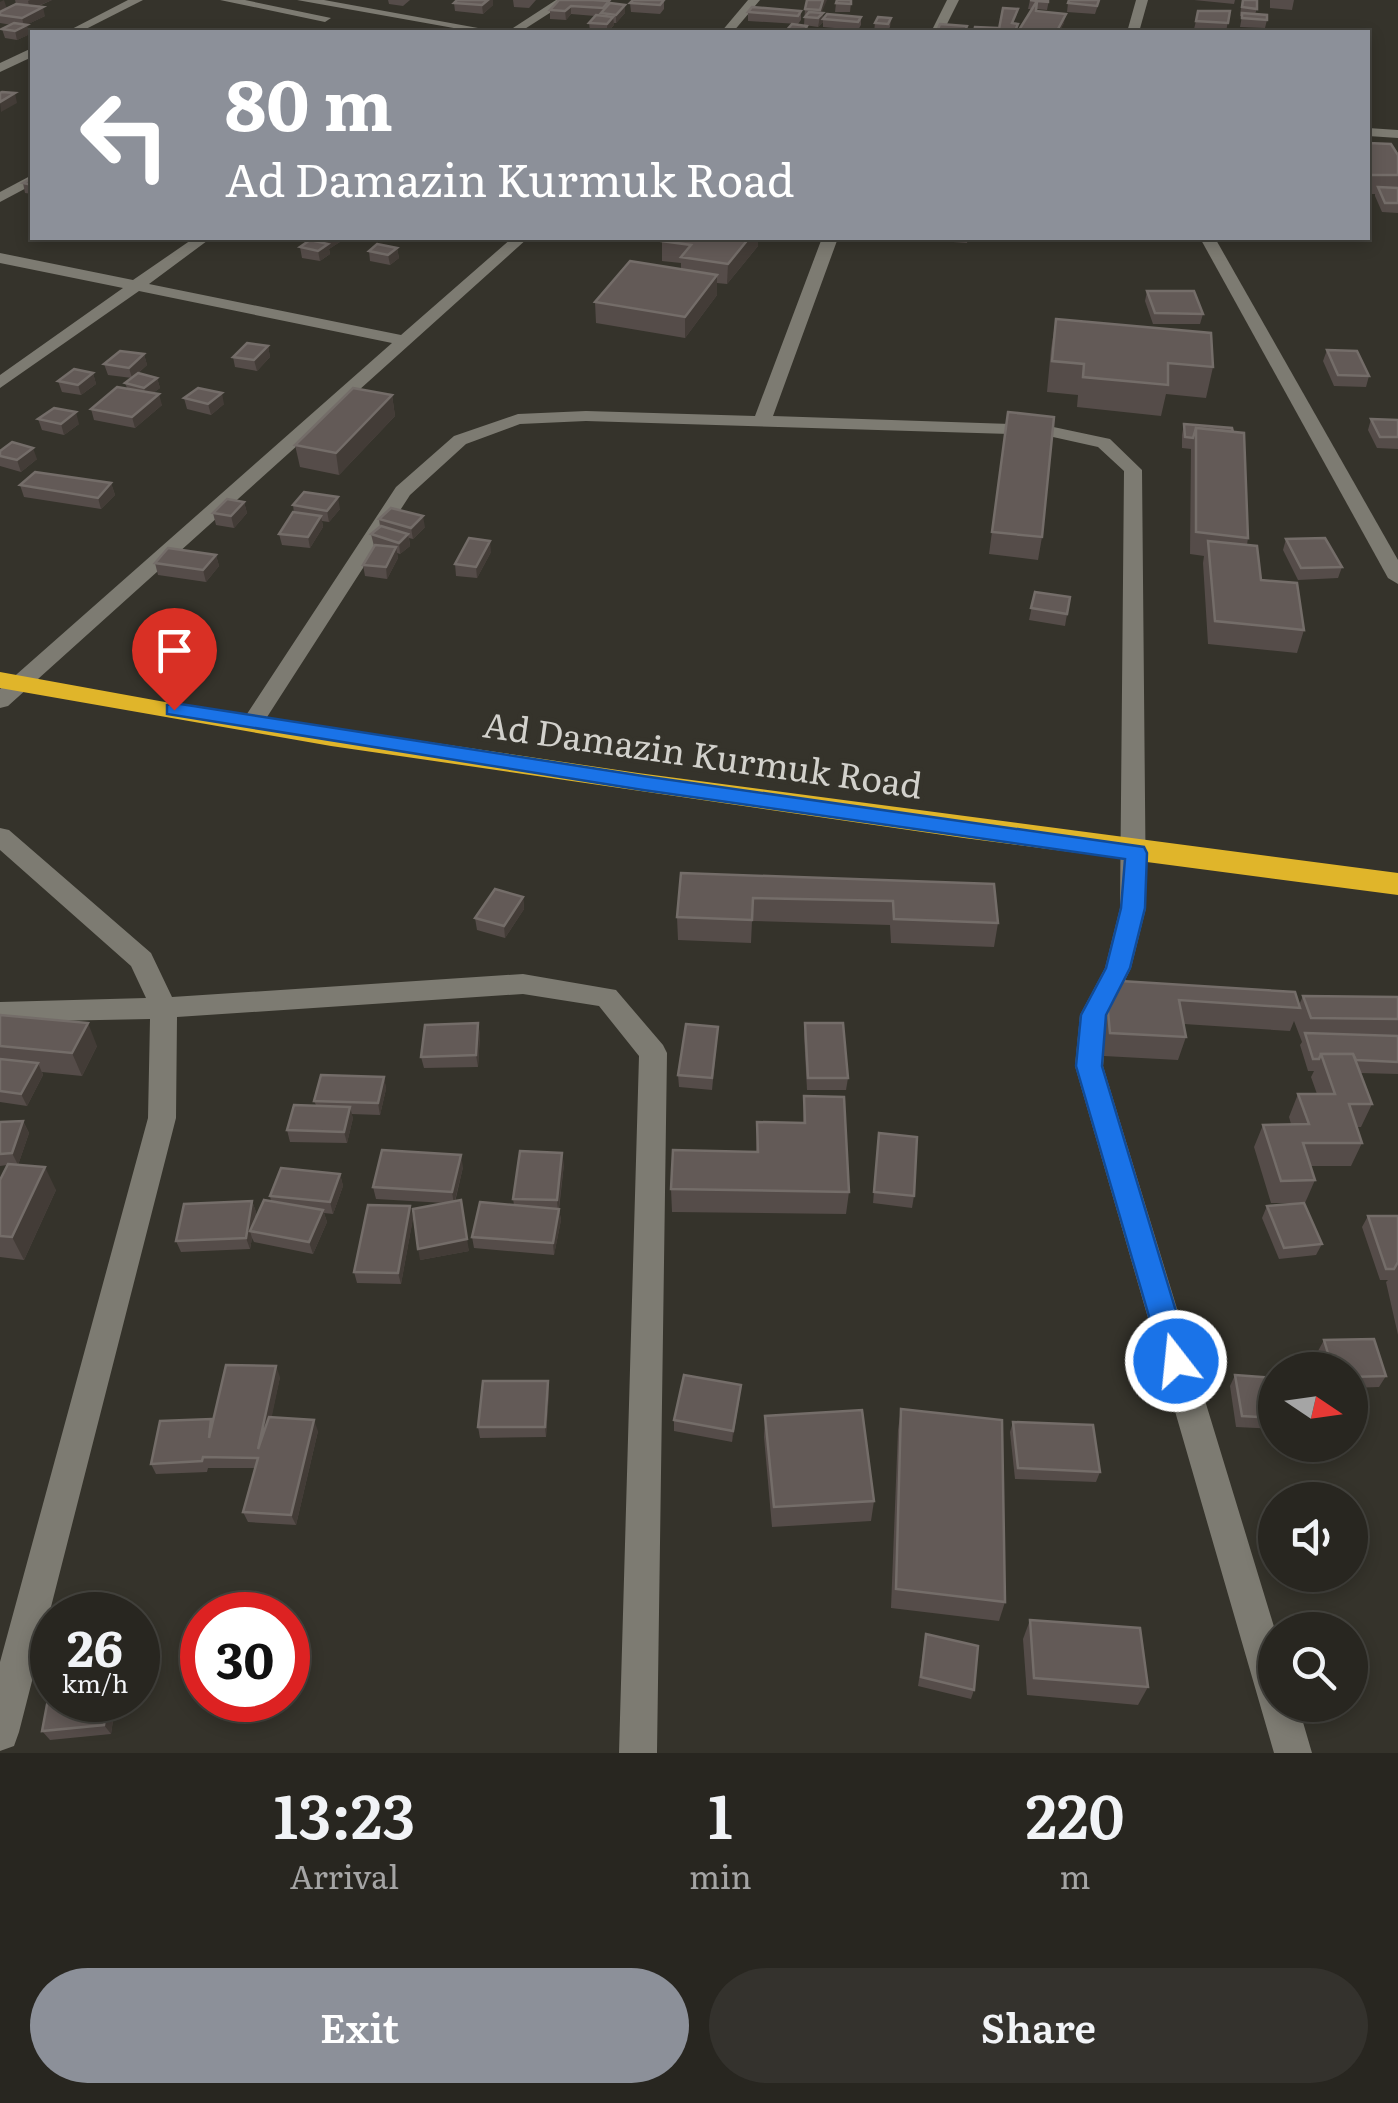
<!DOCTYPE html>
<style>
body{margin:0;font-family:Literata,serif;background:#34322d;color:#f1f3f6;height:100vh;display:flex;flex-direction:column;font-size:38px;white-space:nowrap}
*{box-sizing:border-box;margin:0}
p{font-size:32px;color:#a5a5a5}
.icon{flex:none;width:55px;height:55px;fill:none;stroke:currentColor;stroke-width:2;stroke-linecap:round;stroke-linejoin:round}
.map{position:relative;height:1753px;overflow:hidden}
.panel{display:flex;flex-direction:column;background:#282620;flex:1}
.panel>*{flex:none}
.banner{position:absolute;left:30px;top:30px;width:1340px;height:210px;border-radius:0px;box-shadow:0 5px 15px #0003,0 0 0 2px #44433e;background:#8c9099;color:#fff;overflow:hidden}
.needle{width:65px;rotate:103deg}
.controls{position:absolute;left:1258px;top:1352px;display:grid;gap:20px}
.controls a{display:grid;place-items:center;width:110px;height:110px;border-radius:50%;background:#282620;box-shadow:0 5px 15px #0003,0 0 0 2px #44433e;font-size:50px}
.speed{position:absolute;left:30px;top:1592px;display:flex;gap:20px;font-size:50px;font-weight:700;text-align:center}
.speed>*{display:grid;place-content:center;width:130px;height:130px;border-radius:50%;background:#282620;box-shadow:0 5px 15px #0003,0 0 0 2px #44433e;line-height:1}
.speed small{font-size:25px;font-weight:400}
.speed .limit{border:15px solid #d22;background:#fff;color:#111}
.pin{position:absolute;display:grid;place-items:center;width:85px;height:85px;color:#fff;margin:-102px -42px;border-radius:50% 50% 50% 0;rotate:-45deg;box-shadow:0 0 10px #0007}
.pin .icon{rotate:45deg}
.me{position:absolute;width:110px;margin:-55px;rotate:344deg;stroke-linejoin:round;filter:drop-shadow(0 0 8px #0008)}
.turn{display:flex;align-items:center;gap:35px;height:210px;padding:0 30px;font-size:45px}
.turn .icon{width:130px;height:130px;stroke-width:2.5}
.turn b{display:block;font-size:70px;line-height:85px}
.eta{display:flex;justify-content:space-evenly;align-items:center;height:170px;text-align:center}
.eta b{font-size:60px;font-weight:600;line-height:70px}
.cta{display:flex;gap:20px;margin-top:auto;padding:20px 30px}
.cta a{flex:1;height:115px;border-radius:60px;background:#8c9099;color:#fff;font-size:40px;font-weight:600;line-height:115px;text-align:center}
.cta a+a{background:#34322d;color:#f1f3f6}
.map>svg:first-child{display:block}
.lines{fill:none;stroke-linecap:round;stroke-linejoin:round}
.minor{fill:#7d7b72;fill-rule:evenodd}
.highway{fill:#e0b52a;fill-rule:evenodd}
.wall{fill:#554c49}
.shaded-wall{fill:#433c37}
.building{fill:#635a57;stroke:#746d69;stroke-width:2.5}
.route{fill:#1a73e8;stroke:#114b97;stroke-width:2.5}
.labels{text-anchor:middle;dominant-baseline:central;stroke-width:9;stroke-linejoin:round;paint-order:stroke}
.street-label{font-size:35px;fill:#d2d1cc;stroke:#35332b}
</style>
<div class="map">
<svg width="1398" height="1753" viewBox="0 0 1398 1753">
<rect width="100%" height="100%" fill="#35332b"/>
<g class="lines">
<!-- minor -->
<g class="minor">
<path d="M128,0H143L80,32H66Z"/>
<path d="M220,0H245L331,18L325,22Z"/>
<path d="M297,0H324L500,32H476Z"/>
<path d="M556,0H570L520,32H507Z"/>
<path d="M748,0H760L733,32H721Z"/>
<path d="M947,0H959L943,32H931Z"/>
<path d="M1136,0H1148L1139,32H1127Z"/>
<path d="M32,48V57L0,72V63Z"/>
<path d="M1368,128L1398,130V138L1368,136Z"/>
<path d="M32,175V185L0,202V192Z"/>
<path d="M194,238H211L149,284L401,335L512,238H528L8,706L0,708V689L392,343L139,291L0,388V375L123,288L0,263V253L133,280Z"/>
<path d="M822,238H838L773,416L1044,425L1110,439L1142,470L1146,908L1131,968L1108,1015L1103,1066L1275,1630V1705H1298L1312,1753H1274L1075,1066L1080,1015L1105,968L1120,908L1124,471L1098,447L1044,435L586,421L520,424L466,444L410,495L260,728L252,730L241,723L396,487L454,436L518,414L586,411L755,416Z"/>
<path d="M1200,238H1215L1398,560V584L1388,578Z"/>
<path d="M0,828L9,830L151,953L172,997L523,974L616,990L663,1045L667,1053L657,1753H619L639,1056L599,1006L523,994L177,1017L176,1118L19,1732L14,1746L0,1751V1662L148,1118L150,1019L0,1022V1002L146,998L131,966L0,850Z"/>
</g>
<!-- highway -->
<path class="highway" d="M0,672L198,708L638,773L1398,873V895L964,838L331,746L0,688Z"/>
</g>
<!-- wall -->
<g class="wall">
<path d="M15,0H52L37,7L45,16L26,25L30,34L17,40L5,38L2,29L12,25L0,23V12L16,4Z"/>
<path d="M388,0H410L403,6L389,4Z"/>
<path d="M457,0H493V5L483,14L455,11L454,3Z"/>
<path d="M513,0H536L529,8L514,7Z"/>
<path d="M559,0L625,5V13L616,23H614V25L607,32L590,31L589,23L595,16L571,14L566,20L550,19V10Z"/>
<path d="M664,0V9L660,14L631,12L630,3Z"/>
<path d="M1030,0H1049L1047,10L1037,9L1036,11L1064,23L1059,32H1019L1032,9H1028Z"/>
<path d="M1194,0H1235L1234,4Z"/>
<path d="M1242,0L1257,9L1255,14L1267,20L1265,28L1240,27L1242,16H1240Z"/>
<path d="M1270,0H1294L1292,10L1270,8Z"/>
<path d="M836,3H851L850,12H835Z"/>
<path d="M1068,3L1098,5L1095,14L1067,12Z"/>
<path d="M805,9L821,11V13H823V22L818,27L804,25Z"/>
<path d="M801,11V20L798,24L748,21V12Z"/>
<path d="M1230,11L1226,32L1194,29L1196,21Z"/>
<path d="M861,17V25L858,30L823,27V19Z"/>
<path d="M891,18L890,27L887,32H874L875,23Z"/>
<path d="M967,26V32H938V29Z"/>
<path d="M1368,143L1398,155V213L1382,212L1375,196V194H1368Z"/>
<path d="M32,178V194L25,193L23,183Z"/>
<path d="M309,238H346L329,249L330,254L320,261L302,258L300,247L309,240Z"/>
<path d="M665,238H758V246L727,284L717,283V295L685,338L596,323L595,302L681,269V263L662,261V241Z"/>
<path d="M898,238H968L967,243Z"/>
<path d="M397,248L399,258L390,265L370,261L369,251Z"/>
<path d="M1147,291L1203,314L1200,324H1153L1145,301Z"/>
<path d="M1056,319L1213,367L1206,398L1166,394L1161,416L1077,407L1078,395L1047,392L1051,349Z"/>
<path d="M268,346L270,357L257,371L235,367L233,357Z"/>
<path d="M1327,350L1369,376L1366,387L1334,386L1323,361Z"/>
<path d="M144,354L147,365L135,376L157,378L160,388L153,393L162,405L135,428L94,420L91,409L127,388L125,383L132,378L108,375L104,364Z"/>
<path d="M93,373L96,384L81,395L62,392L58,381Z"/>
<path d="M392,395L395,416L339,475L300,467L295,445Z"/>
<path d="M184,398L224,404L211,415L187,409Z"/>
<path d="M1008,412L1042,537L1038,560L989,554Z"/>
<path d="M38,419L79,424L64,435L42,430Z"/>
<path d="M1371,419L1398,420V449L1377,448L1368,430Z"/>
<path d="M1184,424L1232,428L1248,538L1247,545L1261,580L1304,630L1297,653L1208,644L1203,563L1204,556L1190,554L1191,449L1182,448V435Z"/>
<path d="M0,451L37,459L21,472L0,466Z"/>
<path d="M111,483L115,495L101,509L24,497L20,485Z"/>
<path d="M244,502L247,513L234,528L216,525L213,513Z"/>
<path d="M293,505L340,509L329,522L322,521L323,527L310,548L282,545L279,534L294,513Z"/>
<path d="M379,519L425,527L413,539L409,538L410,546L400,554L397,553L398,558L387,579L365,576L363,565L374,546L371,534L380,526Z"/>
<path d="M1286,539L1342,567L1338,578L1298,580L1283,550Z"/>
<path d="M491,552L477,578L456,576L455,564Z"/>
<path d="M216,555L219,566L206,582L158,575L155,563Z"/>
<path d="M1035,592L1070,597L1065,626L1029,620Z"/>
<path d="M681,873L994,884L998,923L994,947L891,943L890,925L752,921L751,943L678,940L677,917Z"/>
<path d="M523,897L524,909L505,938L477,930L475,918Z"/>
<path d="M1105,980L1299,1005L1303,996L1398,997V1074L1360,1073L1372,1104L1361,1127H1357L1362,1143L1351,1166H1311L1315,1180L1305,1203H1271L1254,1147L1263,1125L1291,1124L1289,1117L1298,1094H1317L1311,1077L1314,1071H1308L1300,1045L1302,1042L1294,1021L1290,1031L1184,1024L1186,1037L1178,1060L1104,1056L1098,1003Z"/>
<path d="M0,1015L97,1046L82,1076L42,1072L43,1075L27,1106L0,1102Z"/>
<path d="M478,1023L480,1035L478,1067L424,1068L421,1057Z"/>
<path d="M805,1023L848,1078L846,1090H807L804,1035Z"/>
<path d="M718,1027L712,1090L679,1087L678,1075Z"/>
<path d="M384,1077L386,1089L380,1115L351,1114L353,1118L347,1143L290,1142L287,1130L316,1105L314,1101Z"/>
<path d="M804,1096L849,1192L846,1214L672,1212L671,1189L756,1152L757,1122L803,1123Z"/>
<path d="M23,1121L29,1133L18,1165L56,1190L24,1260L0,1257V1180L7,1165L0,1166V1122Z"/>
<path d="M878,1145L914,1196L912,1208L873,1203Z"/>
<path d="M564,1164L559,1209L561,1220L554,1255L474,1248L472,1237L514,1205L513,1199Z"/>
<path d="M463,1167L455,1202L469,1251L420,1260L445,1203L376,1199L373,1187Z"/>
<path d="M340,1174L343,1186L333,1214L324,1213L327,1222L313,1254L254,1242L252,1238L250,1249L181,1252L176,1241L252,1201L256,1212L255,1219L271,1201L270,1196Z"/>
<path d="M1267,1206L1322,1244L1316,1255L1279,1259L1262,1218Z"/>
<path d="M1368,1216H1398V1335L1386,1282L1388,1280H1380L1362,1227Z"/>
<path d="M413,1218L401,1284L357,1283L354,1272Z"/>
<path d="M1324,1340L1386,1376L1379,1387L1350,1388V1370H1324L1318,1351Z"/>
<path d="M1235,1375L1275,1378V1429L1236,1427L1230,1386Z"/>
<path d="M280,1377L271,1418L318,1431L296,1525L248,1522L243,1512L255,1468H208L207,1472L156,1474L151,1464Z"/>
<path d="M548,1381L549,1392L546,1437L480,1438L478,1427Z"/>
<path d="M740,1396L732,1442L674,1431V1420Z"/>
<path d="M901,1409L1005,1602L999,1621L891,1608L898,1430Z"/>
<path d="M765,1416L874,1501L871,1521L772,1527L764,1437Z"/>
<path d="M1013,1422L1100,1472L1096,1482L1015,1479L1010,1432Z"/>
<path d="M1030,1620L1148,1687L1138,1705L1027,1695L1023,1639Z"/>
<path d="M926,1634L974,1690L971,1699L918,1686Z"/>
<path d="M52,1700H116L111,1734L50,1740L42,1731Z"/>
</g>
<!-- shaded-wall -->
<g class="shaded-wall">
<path d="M4,0L7,9L0,11V2Z"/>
<path d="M30,0H52L30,9L28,1Z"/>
<path d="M488,0H493V5L483,14L482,5Z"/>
<path d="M823,0H827L820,16L823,13V22L818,27Z"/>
<path d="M625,5V13L616,23V15Z"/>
<path d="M571,6V14L566,20L565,11Z"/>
<path d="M43,7L45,16L24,26L22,18Z"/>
<path d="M1066,14L1064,23L1059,32H1057Z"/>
<path d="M613,17L614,25L607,32V24Z"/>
<path d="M27,25L30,34L17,40L15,31Z"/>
<path d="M15,93L17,103L1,112L0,102Z"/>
<path d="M330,238H346L329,249L330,254L320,261L318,251L326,245L325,241Z"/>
<path d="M749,238H758V246L727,284L728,264Z"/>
<path d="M397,248L399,258L390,265L388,255Z"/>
<path d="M717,275V295L685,338V317Z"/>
<path d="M268,346L270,357L257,371L254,360Z"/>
<path d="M144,354L147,365L132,378L129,368Z"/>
<path d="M93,373L96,384L81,395L78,385Z"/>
<path d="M157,378L160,388L146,398L144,388Z"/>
<path d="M222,393L224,404L211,415L208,404Z"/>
<path d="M159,394L162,405L135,428L132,417Z"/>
<path d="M392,395L395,416L339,475L336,453Z"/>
<path d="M76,412L79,424L64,435L61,424Z"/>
<path d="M33,448L37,459L21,472L17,460Z"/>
<path d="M111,483L115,495L101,509L98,498Z"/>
<path d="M338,497L340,509L329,522L327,511Z"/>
<path d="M244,502L247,513L234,528L231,516Z"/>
<path d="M321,516L323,527L310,548L308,537Z"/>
<path d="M423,516L425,527L413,539L411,528Z"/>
<path d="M408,534L410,546L400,554L399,543Z"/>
<path d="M490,541L491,552L477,578L476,567Z"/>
<path d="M396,547L398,558L387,579L386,567Z"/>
<path d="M216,555L219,566L206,582L203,570Z"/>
<path d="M523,897L524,909L505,938L504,926Z"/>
<path d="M88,1023L97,1046L82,1076L72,1053Z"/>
<path d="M478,1023L480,1035L478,1067L476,1055Z"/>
<path d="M38,1063L43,1075L27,1106L21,1094Z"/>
<path d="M384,1077L386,1089L380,1115L378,1103Z"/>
<path d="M350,1107L353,1118L347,1143L344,1132Z"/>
<path d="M23,1121L29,1133L18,1165L12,1153Z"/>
<path d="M562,1153L564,1164L558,1212L557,1200Z"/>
<path d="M461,1155L463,1167L454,1204L452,1192Z"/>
<path d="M45,1167L56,1190L24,1260L12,1237Z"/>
<path d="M340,1174L343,1186L333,1214L330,1202Z"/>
<path d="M461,1200L469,1251L420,1260L418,1249Z"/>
<path d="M252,1201L256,1212L253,1231H250L252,1238L250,1249L246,1238Z"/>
<path d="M410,1206L413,1218L401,1284L398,1273Z"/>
<path d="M559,1209L561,1220L554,1255L553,1243Z"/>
<path d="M323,1210L327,1222L313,1254L309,1242Z"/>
<path d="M276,1366L280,1377L263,1460L258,1449Z"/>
<path d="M548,1381L549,1392L546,1437L545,1427Z"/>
<path d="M741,1385L740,1396L732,1442L733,1431Z"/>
<path d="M314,1420L318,1431L296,1525L291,1515Z"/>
<path d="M288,1627L291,1635L288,1652Z"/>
<path d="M108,1700H116L111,1734L104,1725Z"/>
</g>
<!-- building -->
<g class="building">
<path d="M457,0H488L482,5L454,3Z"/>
<path d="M559,0H593L609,1L603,8L571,6L565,11L550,10Z"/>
<path d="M633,0H664L660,5L630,3Z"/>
<path d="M807,0H823L820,10L805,9Z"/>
<path d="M837,0H851V4L836,3Z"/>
<path d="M1030,0H1048V2L1037,1L1036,11L1066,14L1058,29L1019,30L1037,1Z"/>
<path d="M1069,0H1099L1097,6L1068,3Z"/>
<path d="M1243,0H1257V9L1242,7Z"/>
<path d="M610,3L625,5L616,15L601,13Z"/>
<path d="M16,4L43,7L22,18L0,15V12Z"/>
<path d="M752,7L801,11L798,16L748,12Z"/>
<path d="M1003,8L1018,9L1012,23L1018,24L1015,31L999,29Z"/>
<path d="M1198,11H1230L1228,23L1196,21Z"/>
<path d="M809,12L823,13L818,18L805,17Z"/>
<path d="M1242,13L1267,15V20L1242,18Z"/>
<path d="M827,14L861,17L858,22L823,19Z"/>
<path d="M596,15L613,17L607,24L589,23Z"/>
<path d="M878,17L891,18L888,24L875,23Z"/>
<path d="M14,23L27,25L15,31L2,29Z"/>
<path d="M792,24L807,26L804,32H785Z"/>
<path d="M940,24L967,26L965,31L938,29Z"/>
<path d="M975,27L997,28V32H974Z"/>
<path d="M2,92L15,93L0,102V93Z"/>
<path d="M1368,143L1391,144L1398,155V175H1368Z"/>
<path d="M32,178V185L23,183Z"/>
<path d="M1378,187L1398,188V203H1385Z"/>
<path d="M665,238H749L728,264L681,257L691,245L662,241Z"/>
<path d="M310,240L328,244L318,251L300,247Z"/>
<path d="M377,244L397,248L388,255L369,251Z"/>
<path d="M630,261L717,275L685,317L595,302Z"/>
<path d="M1147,291H1194L1203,314L1155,313Z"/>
<path d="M1056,319L1211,333L1213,367L1168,363V385L1083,377L1084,364L1052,361Z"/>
<path d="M247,343L268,346L254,360L233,357Z"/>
<path d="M1327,350L1357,351L1369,376L1338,375Z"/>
<path d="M120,351L144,354L129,368L104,364Z"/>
<path d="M74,369L93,373L78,385L58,381Z"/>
<path d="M138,373L157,378L144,388L125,383Z"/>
<path d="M117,387L159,394L132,417L91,409Z"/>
<path d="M198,388L222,393L208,404L184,398Z"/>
<path d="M353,388L392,395L336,453L295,445Z"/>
<path d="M54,408L76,412L61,424L38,419Z"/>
<path d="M1008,412L1054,417L1042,537L992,532Z"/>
<path d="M1371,419L1398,420V437H1380Z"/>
<path d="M1184,424L1232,428L1233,432L1196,428L1193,438L1185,437Z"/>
<path d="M1196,428L1244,433L1248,538L1196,532Z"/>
<path d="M12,442L33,448L17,460L0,456V451Z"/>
<path d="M35,472L111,483L98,498L20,485Z"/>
<path d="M304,492L338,497L327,511L293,505Z"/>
<path d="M227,499L244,502L231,516L213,513Z"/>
<path d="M391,508L423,516L411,528L379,519Z"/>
<path d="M293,512L321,516L308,537L279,534Z"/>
<path d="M381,526L408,534L399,543L371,534Z"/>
<path d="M469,538L490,541L476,567L455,564Z"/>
<path d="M1325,538L1342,567L1301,568L1286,539Z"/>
<path d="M1208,541L1257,546L1261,580L1297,583L1304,630L1215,621Z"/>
<path d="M375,545L396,547L386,567L363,565Z"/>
<path d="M168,548L216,555L203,570L155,563Z"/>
<path d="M1035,592L1070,597L1067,614L1031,608Z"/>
<path d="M681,873L994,884L998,923L894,919L893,901L753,898L752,920L677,917Z"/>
<path d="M495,889L523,897L504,926L475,918Z"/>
<path d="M1105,980L1295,992L1300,1008L1179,1000L1186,1037L1110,1033Z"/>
<path d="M1303,996L1398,997V1019L1311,1018Z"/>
<path d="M0,1015L88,1023L72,1053L0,1046Z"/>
<path d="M478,1023L476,1055L421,1057L425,1025Z"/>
<path d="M805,1023H843L848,1078H808Z"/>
<path d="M686,1024L718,1027L712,1078L678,1075Z"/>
<path d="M1305,1033L1398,1036V1062L1356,1060L1353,1054H1321L1319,1059H1313Z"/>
<path d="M1321,1054H1353L1372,1104H1349L1362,1143H1303L1315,1180L1281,1181L1263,1125L1309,1124L1298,1094H1335Z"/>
<path d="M0,1059L38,1063L21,1094L0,1091Z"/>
<path d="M321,1075L384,1077L378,1103L314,1101Z"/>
<path d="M804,1096L844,1097L849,1192L671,1189L673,1150L758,1152L757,1122L805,1123Z"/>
<path d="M294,1105L350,1107L344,1132L287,1130Z"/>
<path d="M23,1121L12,1153L0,1154V1122Z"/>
<path d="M879,1133L917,1137L914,1196L874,1192Z"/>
<path d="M382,1150L461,1155L452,1192L373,1187Z"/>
<path d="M520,1151L562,1153L557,1200L513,1199Z"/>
<path d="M8,1164L45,1167L12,1237L0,1236V1180Z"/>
<path d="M281,1168L340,1174L330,1202L270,1196Z"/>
<path d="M264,1200L323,1210L309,1242L250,1231Z"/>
<path d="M461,1200L467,1239L418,1249L413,1209Z"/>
<path d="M252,1201L246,1238L176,1241L184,1204Z"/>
<path d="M480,1202L559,1209L553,1243L472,1237Z"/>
<path d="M1304,1203L1322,1244L1284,1248L1267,1206Z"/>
<path d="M368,1205L410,1206L398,1273L354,1272Z"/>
<path d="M1368,1216H1398V1262L1394,1269H1386Z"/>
<path d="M1374,1339L1386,1376L1350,1377V1370H1333L1324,1340Z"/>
<path d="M226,1365L276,1366L258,1449L269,1417L314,1420L291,1515L243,1512L258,1458L203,1457L202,1461L151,1464L160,1421L211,1419L209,1438Z"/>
<path d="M684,1375L741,1385L733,1431L674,1420Z"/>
<path d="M1235,1375L1275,1378V1418L1242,1416Z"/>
<path d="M483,1381H548L545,1427H478Z"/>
<path d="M901,1409L1002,1420L1005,1602L896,1589Z"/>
<path d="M862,1410L874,1501L774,1507L765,1416Z"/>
<path d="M1013,1422L1093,1425L1100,1472L1018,1468Z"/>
<path d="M1030,1620L1140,1628L1148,1687L1034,1678Z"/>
<path d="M926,1634L978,1646L974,1690L921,1677Z"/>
<path d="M52,1678V1700H108L104,1725L42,1731Z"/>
</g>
<!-- route -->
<path class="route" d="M174,703L643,776L1144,847L1147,853L1145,908L1130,968L1106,1015L1102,1066L1191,1361L1187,1370L1176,1374L1166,1370L1162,1361L1076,1066L1081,1015L1106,968L1121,908L1125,859L643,790L167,714V705Z"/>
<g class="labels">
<!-- street labels -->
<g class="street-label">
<text transform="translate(703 753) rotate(8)">Ad Damazin Kurmuk Road</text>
</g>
</g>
</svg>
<div class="controls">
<a><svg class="needle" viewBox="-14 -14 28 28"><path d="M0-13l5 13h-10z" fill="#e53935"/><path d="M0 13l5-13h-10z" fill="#a5a5a5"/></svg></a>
<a><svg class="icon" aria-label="sound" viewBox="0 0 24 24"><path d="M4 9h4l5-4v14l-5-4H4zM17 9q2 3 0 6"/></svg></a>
<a><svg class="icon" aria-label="search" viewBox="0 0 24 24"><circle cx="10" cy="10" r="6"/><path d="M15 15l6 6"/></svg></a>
</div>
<div class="speed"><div>26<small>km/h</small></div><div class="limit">30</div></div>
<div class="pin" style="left:174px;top:710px;background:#d93025"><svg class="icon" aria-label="arrive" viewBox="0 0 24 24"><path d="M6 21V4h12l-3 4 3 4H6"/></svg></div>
<svg class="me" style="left:1176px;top:1361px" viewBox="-20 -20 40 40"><circle r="17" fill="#1a73e8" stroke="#fff" stroke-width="3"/><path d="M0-11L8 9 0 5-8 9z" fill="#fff"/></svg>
<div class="banner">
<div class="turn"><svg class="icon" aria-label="left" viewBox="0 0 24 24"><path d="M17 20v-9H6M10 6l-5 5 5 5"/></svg><div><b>80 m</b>Ad Damazin Kurmuk Road</div></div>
</div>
</div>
<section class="panel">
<div class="eta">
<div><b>13:23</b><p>Arrival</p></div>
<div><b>1</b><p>min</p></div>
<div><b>220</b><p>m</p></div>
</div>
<div class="cta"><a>Exit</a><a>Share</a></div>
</section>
